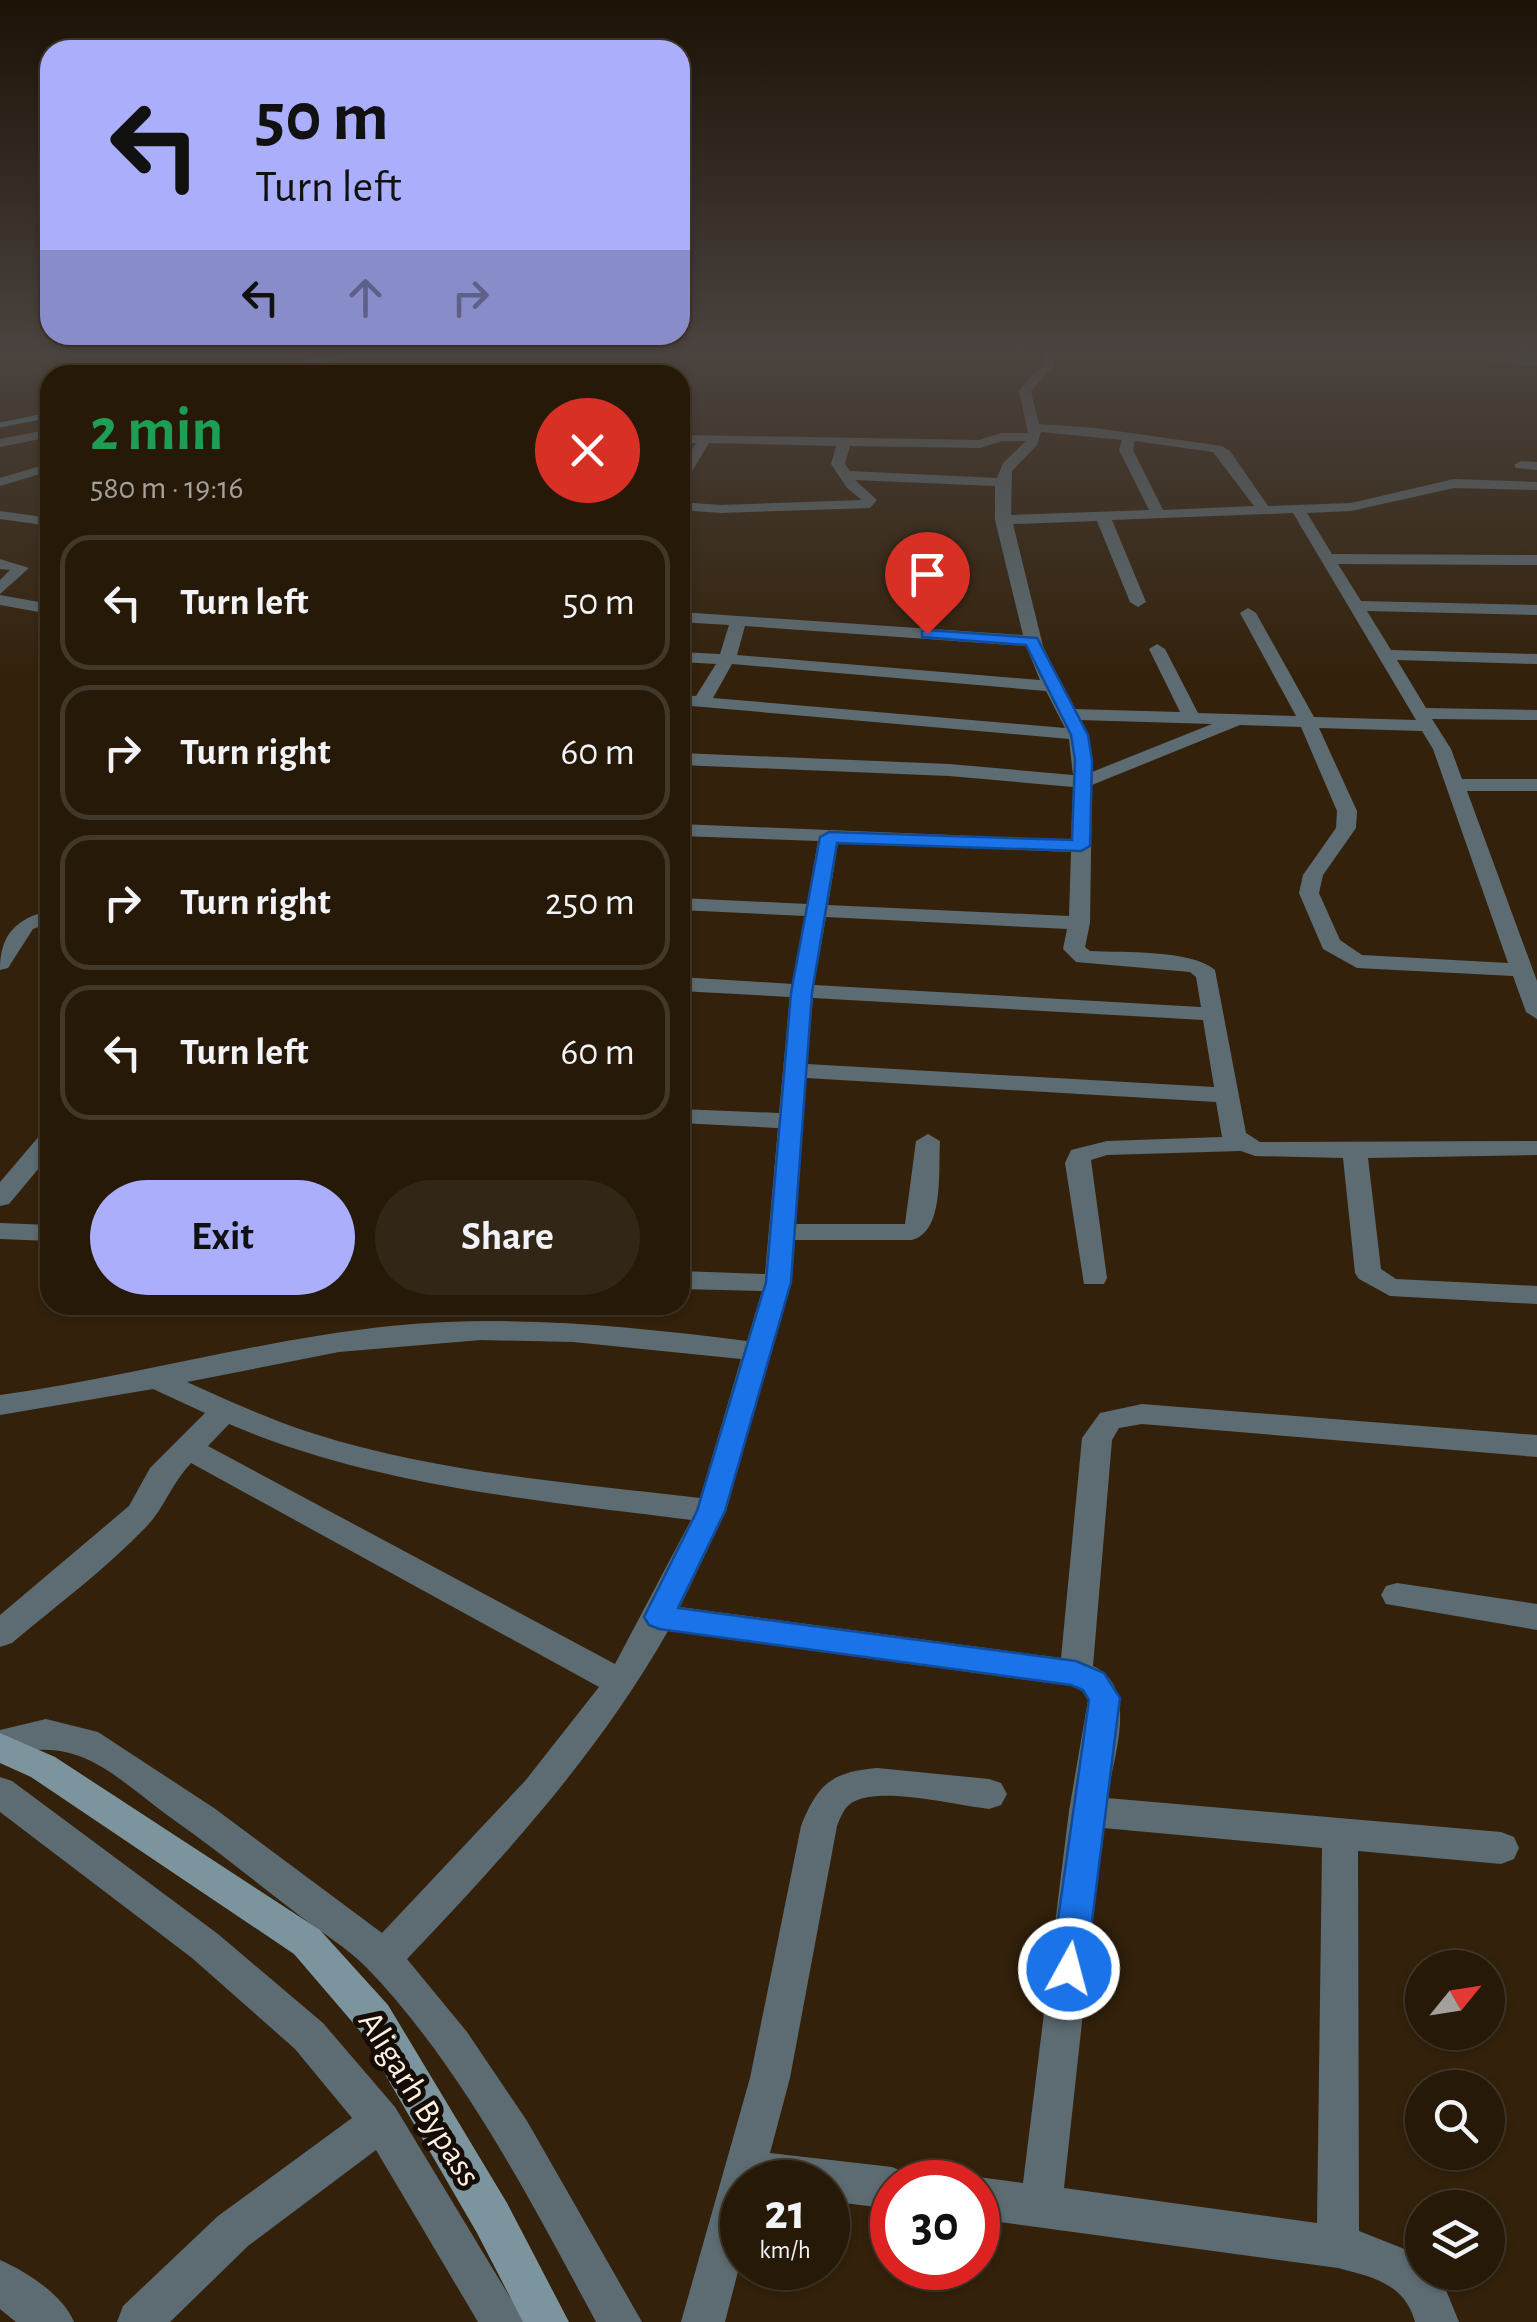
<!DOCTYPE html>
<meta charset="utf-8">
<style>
body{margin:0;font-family:"Alegreya Sans",sans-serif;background:#322616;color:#f1f3f6;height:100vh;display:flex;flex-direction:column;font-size:38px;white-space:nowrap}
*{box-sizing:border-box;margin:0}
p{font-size:32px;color:#a4a09c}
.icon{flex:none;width:55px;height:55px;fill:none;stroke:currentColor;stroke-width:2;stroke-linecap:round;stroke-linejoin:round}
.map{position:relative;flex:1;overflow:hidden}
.drawer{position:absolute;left:40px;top:365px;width:650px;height:950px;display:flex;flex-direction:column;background:#261908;border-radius:30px;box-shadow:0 2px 8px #0004,0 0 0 2px #423829}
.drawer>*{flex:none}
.guide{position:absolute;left:40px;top:40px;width:650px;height:305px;border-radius:30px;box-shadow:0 2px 8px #0004,0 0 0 2px #423829;background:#abaffb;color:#111;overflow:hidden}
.needle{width:65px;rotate:60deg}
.fabs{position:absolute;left:1405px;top:1950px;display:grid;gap:20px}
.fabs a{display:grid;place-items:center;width:100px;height:100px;border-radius:50%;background:#261908;box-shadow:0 2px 8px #0004,0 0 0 2px #423829;font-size:50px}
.speed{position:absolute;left:720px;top:2160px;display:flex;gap:20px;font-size:50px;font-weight:700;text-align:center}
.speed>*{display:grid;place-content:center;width:130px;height:130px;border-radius:50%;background:#261908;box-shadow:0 2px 8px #0004,0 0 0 2px #423829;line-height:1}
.speed small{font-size:25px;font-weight:400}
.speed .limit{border:15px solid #d22;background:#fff;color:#111}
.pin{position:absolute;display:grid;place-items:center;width:85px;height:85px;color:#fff;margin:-102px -42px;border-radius:50% 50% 50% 0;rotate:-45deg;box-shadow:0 0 10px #0007}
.pin .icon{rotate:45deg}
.me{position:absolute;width:110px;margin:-55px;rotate:7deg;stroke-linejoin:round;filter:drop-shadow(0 0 8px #0008)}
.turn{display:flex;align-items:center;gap:35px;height:210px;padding:0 50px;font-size:45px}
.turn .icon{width:130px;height:130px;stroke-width:2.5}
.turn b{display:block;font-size:70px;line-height:85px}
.lanes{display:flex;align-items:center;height:95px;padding:0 50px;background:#0003;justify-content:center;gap:50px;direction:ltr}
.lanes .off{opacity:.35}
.round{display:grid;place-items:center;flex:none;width:105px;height:105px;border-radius:52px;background:#322616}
.headline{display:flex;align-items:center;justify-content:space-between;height:170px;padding:0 50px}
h1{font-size:60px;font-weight:700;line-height:75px;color:#1e9e55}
.cta{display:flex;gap:20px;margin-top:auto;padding:20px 50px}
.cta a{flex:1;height:115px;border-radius:60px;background:#abaffb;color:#111;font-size:40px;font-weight:700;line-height:115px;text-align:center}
.cta a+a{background:#322616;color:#f1f3f6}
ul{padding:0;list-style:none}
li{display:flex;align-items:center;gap:30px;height:135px;margin:0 20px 15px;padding:0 30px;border:5px solid #423829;border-radius:30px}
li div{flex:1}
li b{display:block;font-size:38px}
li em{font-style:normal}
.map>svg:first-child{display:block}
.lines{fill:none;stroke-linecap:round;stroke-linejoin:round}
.stream{stroke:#5a94ab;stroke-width:5}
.minor{fill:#5d6c72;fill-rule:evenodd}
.secondary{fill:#7c949d;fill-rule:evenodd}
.route{fill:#1a73e8;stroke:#114b97;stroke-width:2.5}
.labels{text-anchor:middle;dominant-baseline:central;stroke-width:10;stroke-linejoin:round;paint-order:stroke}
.near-street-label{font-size:35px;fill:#fcf0e2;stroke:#150d05}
</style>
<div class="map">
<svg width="1537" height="2322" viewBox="0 0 1537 2322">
<rect width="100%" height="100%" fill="#33210b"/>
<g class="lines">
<!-- stream -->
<g class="stream">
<path d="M1492,351L1537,357"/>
<path d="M246,375L367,351"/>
<path d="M0,425L50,415"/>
</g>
<!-- minor -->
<g class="minor">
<path d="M258,351H281L259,358L253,354Z"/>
<path d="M918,351H989L994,354L988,358Z"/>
<path d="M1045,351H1057L1053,366L1031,391L1039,424L1096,428L1222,446L1230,451L1268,506L1351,503L1454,479L1537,482V490L1454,488L1351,511L1307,513L1332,554L1537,555V565L1338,564L1361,601L1537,605V615L1367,611L1391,650L1537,654V664L1397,660L1426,708L1537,710V720L1432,719L1451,749L1462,779H1537V791H1467L1537,981V1019L1526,1012L1513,976L1357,968L1323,949L1299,893L1303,875L1336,828L1337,811L1301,727L1240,725L1092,785L1090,923L1085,947L1090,951C1123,953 1190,949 1215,970L1246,1133L1260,1142L1537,1141V1155L1368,1158L1381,1269L1396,1279L1537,1286V1304L1390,1296L1359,1279L1355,1273L1343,1158L1255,1156L1241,1151L1107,1155L1091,1160L1107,1278L1104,1284H1084L1065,1163L1071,1150L1107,1141L1222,1137L1216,1102L806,1078L796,1224H905L916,1141L928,1134L940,1141C938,1169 945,1232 912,1240H795L791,1283L726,1511L680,1607L1061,1658L1082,1438L1100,1413L1142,1404L1537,1435V1457L1142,1424L1119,1428L1112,1440L1093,1666C1140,1687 1113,1758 1107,1798L1501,1832L1514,1837L1519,1848L1514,1859L1501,1864L1358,1851L1359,2231L1422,2256V2272L1439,2273L1459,2322H1415C1405,2284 1373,2277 1338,2268L978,2219V2182H965L978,2177L1023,2183L1069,1811L1088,1700L1082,1691L1072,1686L668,1631C598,1754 505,1856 407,1959L467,2032L527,2121L642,2322H596C532,2203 461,2065 366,1967C346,1947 322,1933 300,1916C258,1884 217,1850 174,1820C113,1776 78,1731 0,1758V1730L46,1719L98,1732L214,1808L382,1933L525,1781L599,1687L191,1463C172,1483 164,1508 147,1526C106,1569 57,1605 12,1643L0,1647V1615L129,1506L150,1468L205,1413L153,1389L0,1415V1395C131,1377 258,1340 390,1326C509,1314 628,1326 747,1341L762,1291L680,1289V1271L765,1274L778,1128L680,1123V1109L779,1113L790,997L680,991V977L793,984L805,916L680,910V898L807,904L818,841L680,836V824L1071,840L1073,787L949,776L680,765V753L949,764L1073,775L1069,739L680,705V695L696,696L716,664L680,662V652L720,654L729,625L680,622V612L1023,635L995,520V486L855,480L877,500L870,508L721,513L680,510V502L721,505L862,500L847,488L831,464L836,446L709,443L685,483L680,484V469L696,443H680V435L979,440L1001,433H1028L1019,391L1041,365ZM1041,432L1122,440L1119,450L1149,510L1011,515L1012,471L1037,445ZM1002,441H1026L1003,463L997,478L850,471L845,464L850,446L980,448ZM1135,441L1213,452L1254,506L1163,510L1133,450ZM1293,513L1416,720L1314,717L1256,613L1248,608L1240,613L1296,716L1198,713L1165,649L1157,644L1149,649L1180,712L1073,709L1043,646L1013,524L1097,521L1130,602L1138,607L1146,602L1112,520ZM745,626L1026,646L1040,680L737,655ZM732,664L1046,691L1065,728L713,698ZM1079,720L1212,724L1092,772L1089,735ZM1319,728L1422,731L1433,749L1508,963L1362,955L1340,940L1319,893L1323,875L1356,828L1357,811ZM838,842L1071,852L1069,916L828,905ZM826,917L1067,929L1063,949L1076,962L1190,972L1196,977L1201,1007L814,985ZM813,998L1203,1020L1214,1087L807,1064ZM481,1340L573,1342L741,1359L700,1498C572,1483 438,1473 315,1434C271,1420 229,1401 187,1382L339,1352ZM229,1424C374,1486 536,1500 691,1520L615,1664L208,1446ZM1103,1828L1322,1848L1317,2223L1064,2188Z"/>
<path d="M1444,351L1537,359V367L1450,355Z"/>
<path d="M50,429V437L0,447V439Z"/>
<path d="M1521,461L1537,462V470L1516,468L1514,465Z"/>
<path d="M50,463V471L0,486V478Z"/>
<path d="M0,511L50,518V526L0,519Z"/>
<path d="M0,559L29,568L0,594V580L10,570L0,569Z"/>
<path d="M0,595L50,604V614L0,605Z"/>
<path d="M50,910V923L33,929L8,968L0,970C0,934 16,919 50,910Z"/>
<path d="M50,1132V1155L9,1204L0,1206V1182L41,1134Z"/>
<path d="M0,1223L50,1225V1241L0,1239Z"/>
<path d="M1397,1583L1537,1604V1630L1386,1604L1381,1595L1386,1586Z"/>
<path d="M877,1768L989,1779L1001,1783L1007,1794L1001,1805L989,1809C956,1805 884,1787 855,1801C845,1805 841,1816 837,1826L790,2078L770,2153L892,2167L907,2173L911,2182H892V2209L828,2201V2182H742V2256L725,2322H681L750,2078L801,1826C818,1784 831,1772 877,1768Z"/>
<path d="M0,1777L12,1781L218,1934L323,2023L395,2107L525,2322H478L376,2150L248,2246L170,2322H117L123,2306L218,2216L352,2118L295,2049L192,1958L0,1812Z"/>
<path d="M0,2260C27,2272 63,2295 74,2322H16L0,2309Z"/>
</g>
<!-- secondary -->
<path class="secondary" d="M0,1733L55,1757L320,1930L388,2005L507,2203L569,2322H523L477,2233L360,2031L294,1954L31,1777L0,1763Z"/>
</g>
<!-- sky -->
<linearGradient id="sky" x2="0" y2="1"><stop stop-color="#1c1206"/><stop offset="0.52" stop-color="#4a433f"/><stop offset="1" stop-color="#4a433f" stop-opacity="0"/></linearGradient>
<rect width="1537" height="676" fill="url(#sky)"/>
<!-- route -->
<path class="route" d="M927,630L1037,638L1088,735L1092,760L1090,846L1081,851L837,843L812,993L791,1282L725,1511L678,1608L1076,1661L1104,1673L1120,1698L1086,1969L1081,1980L1069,1985L1056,1980L1051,1969L1089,1700L1083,1690L1071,1685L659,1629L649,1625L644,1617L697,1511L766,1282L791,993L820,837L829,832L1072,840L1075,760L1071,735L1026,645L922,637V631Z"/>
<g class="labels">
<!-- near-street labels -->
<g class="near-street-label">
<text transform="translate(419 2099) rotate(58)">Aligarh Bypass</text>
</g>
</g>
</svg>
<div class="fabs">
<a><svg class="needle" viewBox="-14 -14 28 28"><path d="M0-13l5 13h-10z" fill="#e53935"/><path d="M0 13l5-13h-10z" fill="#a4a09c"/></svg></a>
<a><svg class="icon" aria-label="search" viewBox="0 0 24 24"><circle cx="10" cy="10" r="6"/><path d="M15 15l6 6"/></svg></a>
<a><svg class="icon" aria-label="layers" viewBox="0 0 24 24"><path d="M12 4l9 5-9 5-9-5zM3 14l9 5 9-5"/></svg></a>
</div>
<div class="speed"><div>21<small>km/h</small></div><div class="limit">30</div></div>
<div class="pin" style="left:927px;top:634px;background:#d93025"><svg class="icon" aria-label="arrive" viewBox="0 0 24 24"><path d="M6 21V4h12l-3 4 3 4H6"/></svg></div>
<svg class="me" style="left:1069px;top:1969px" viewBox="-20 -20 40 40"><circle r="17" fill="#1a73e8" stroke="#fff" stroke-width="3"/><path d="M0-11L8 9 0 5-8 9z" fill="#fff"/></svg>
<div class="guide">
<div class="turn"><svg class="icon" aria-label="left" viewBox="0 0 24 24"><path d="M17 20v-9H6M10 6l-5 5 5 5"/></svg><div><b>50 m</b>Turn left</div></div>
<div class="lanes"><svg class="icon" aria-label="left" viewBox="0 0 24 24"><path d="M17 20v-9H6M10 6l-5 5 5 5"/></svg><svg class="icon off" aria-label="ahead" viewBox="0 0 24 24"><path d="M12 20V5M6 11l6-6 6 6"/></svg><svg class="icon off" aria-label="right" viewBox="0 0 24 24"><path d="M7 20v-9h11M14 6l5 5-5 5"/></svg></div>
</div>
<section class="drawer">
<div class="headline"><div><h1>2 min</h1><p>580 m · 19:16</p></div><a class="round" style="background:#d93025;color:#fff"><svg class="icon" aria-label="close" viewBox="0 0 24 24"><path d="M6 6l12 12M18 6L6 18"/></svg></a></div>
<ul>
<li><svg class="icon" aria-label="left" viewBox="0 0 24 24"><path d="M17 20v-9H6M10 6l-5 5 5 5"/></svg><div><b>Turn left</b></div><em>50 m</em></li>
<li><svg class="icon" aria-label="right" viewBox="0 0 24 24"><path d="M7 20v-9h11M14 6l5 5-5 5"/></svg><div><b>Turn right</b></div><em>60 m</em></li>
<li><svg class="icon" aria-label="right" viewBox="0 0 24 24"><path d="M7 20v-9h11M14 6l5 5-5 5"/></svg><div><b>Turn right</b></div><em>250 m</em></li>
<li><svg class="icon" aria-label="left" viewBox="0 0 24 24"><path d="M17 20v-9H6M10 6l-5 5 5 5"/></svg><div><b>Turn left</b></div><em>60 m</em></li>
</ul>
<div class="cta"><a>Exit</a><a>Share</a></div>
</section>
</div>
